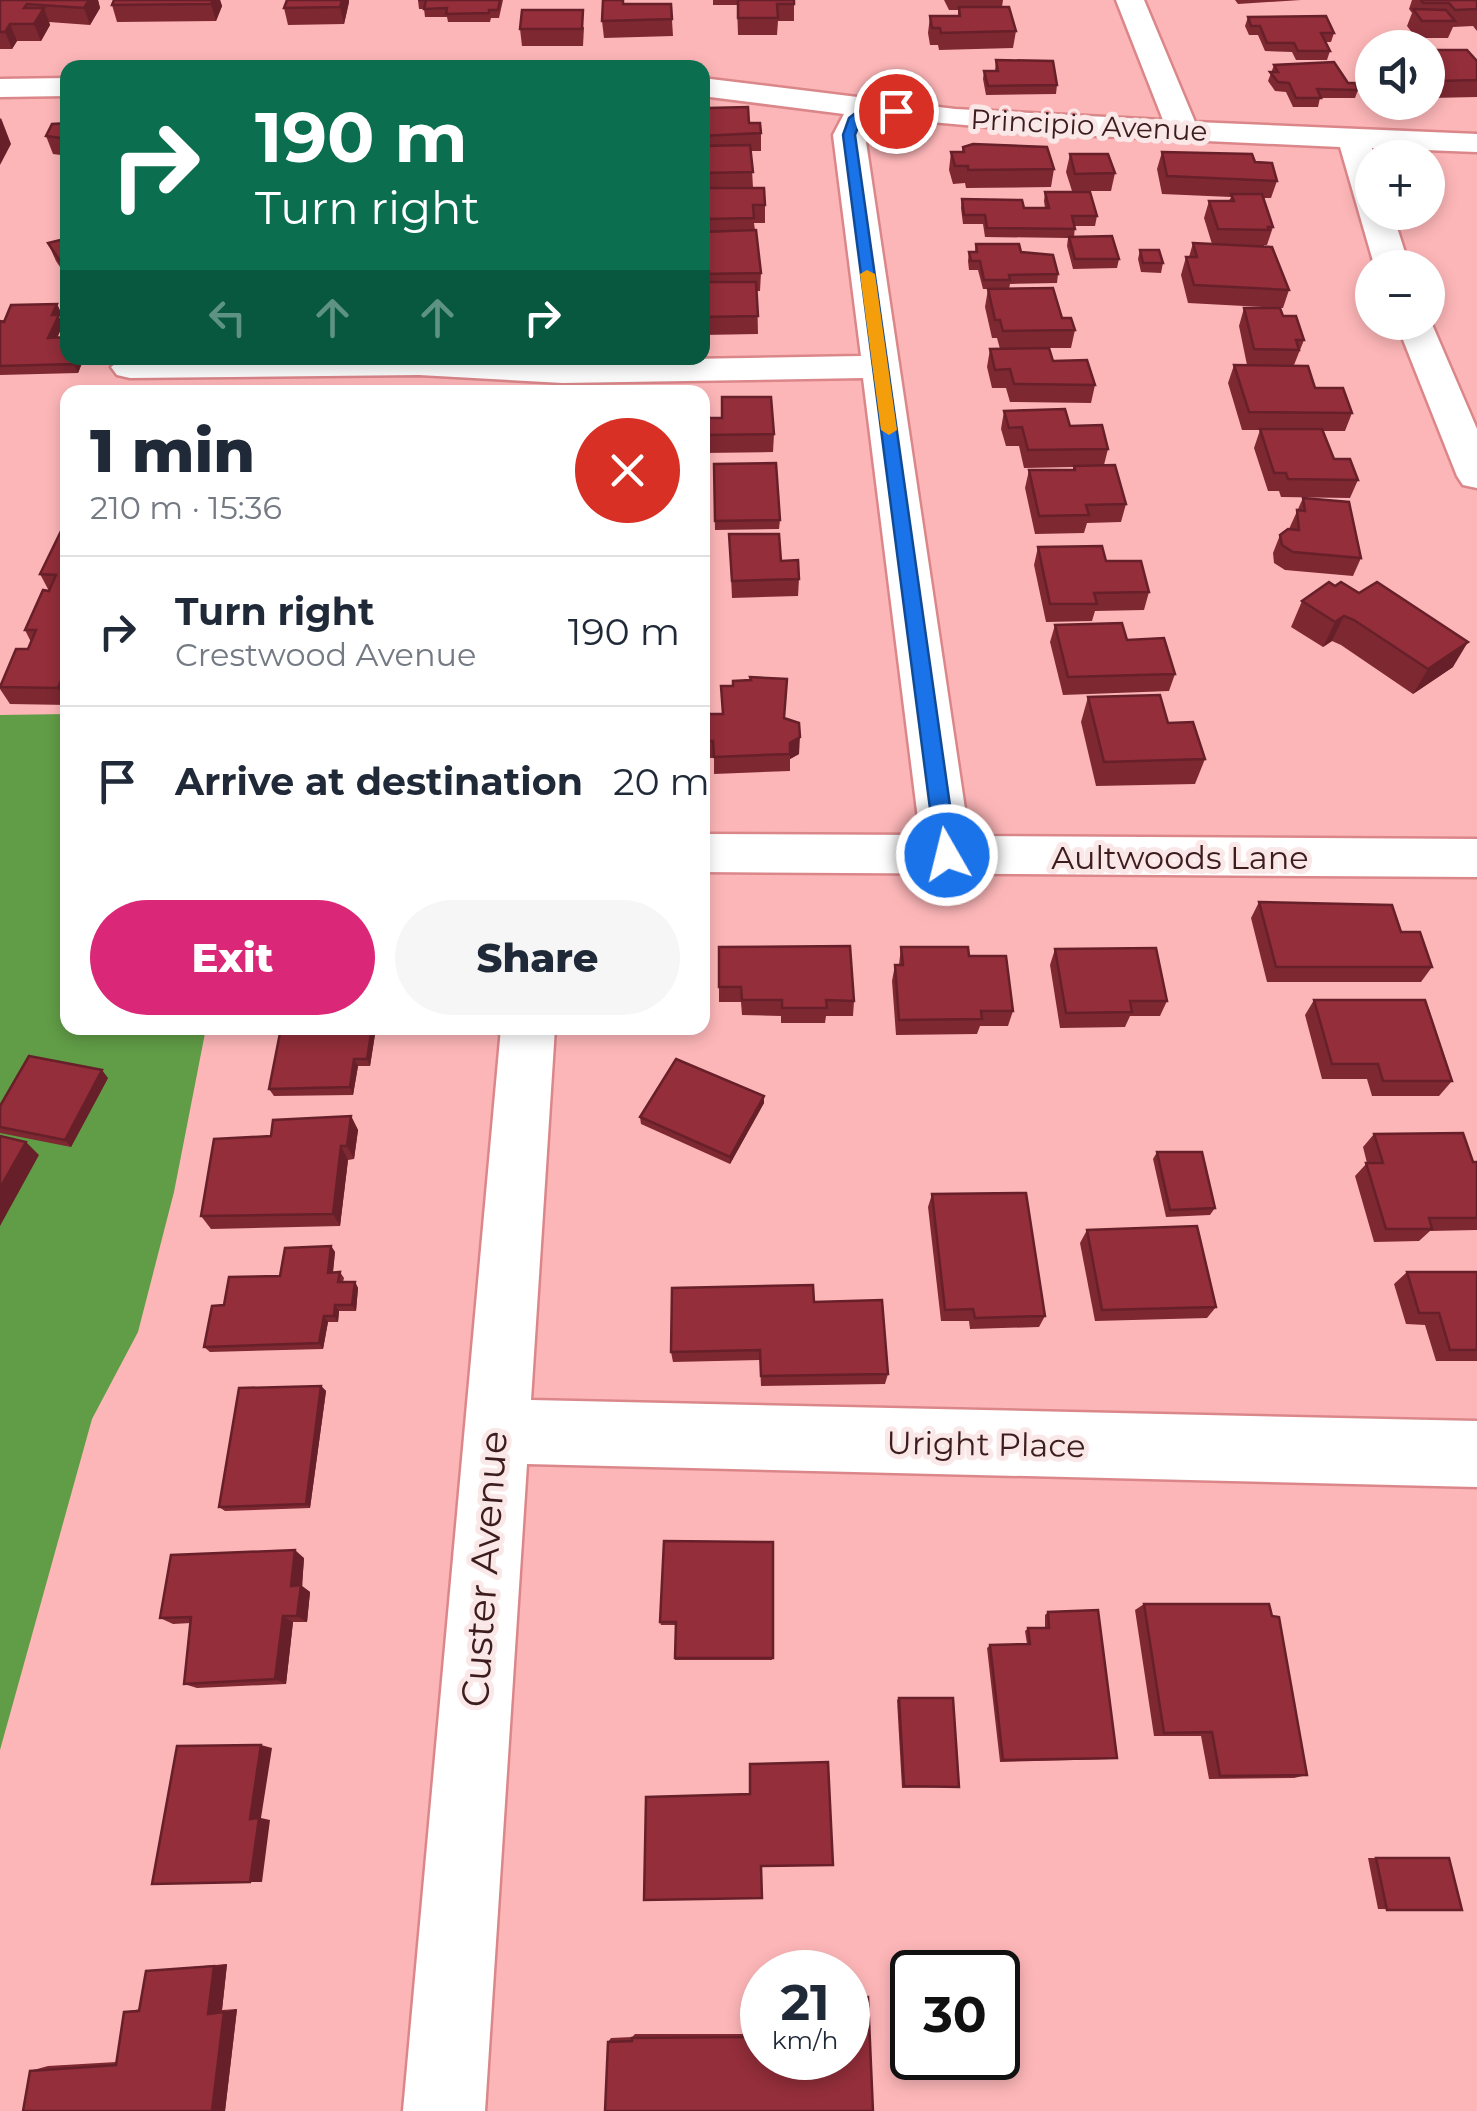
<!DOCTYPE html>
<meta charset="utf-8">
<style>
body{margin:0;font-family:Montserrat,sans-serif;background:#f6f6f7;color:#1f2937;height:100vh;display:flex;flex-direction:column;font-size:38px;white-space:nowrap}
*{box-sizing:border-box;margin:0}
p{font-size:32px;color:#747a83}
.icon{flex:none;width:55px;height:55px;fill:none;stroke:currentColor;stroke-width:2;stroke-linecap:round;stroke-linejoin:round}
.map{position:relative;flex:1;overflow:hidden}
.drawer{position:absolute;left:60px;top:385px;width:650px;height:650px;display:flex;flex-direction:column;background:#fff;border-radius:20px;box-shadow:0 5px 15px #0003}
.drawer>*{flex:none}
.guide{position:absolute;left:60px;top:60px;width:650px;height:305px;border-radius:20px;box-shadow:0 5px 15px #0003;background:#0b6e4f;color:#fff;overflow:hidden}
.buttons{position:absolute;left:1355px;top:30px;display:grid;gap:20px}
.buttons a{display:grid;place-items:center;width:90px;height:90px;border-radius:50%;background:#fff;box-shadow:0 5px 15px #0003;font-size:50px}
.speed{position:absolute;left:740px;top:1950px;display:flex;gap:20px;font-size:50px;font-weight:700;text-align:center}
.speed>*{display:grid;place-content:center;width:130px;height:130px;border-radius:50%;background:#fff;box-shadow:0 5px 15px #0003;line-height:1}
.speed small{font-size:25px;font-weight:400}
.speed .limit{border:5px solid #111;border-radius:15px;background:#fff;color:#111}
.pin{position:absolute;display:grid;place-items:center;width:85px;height:85px;color:#fff;margin:-42px;border:5px solid #fff;border-radius:50%;box-shadow:0 2px 10px #0007}
.me{position:absolute;width:110px;margin:-55px;rotate:352deg;stroke-linejoin:round;filter:drop-shadow(0 0 8px #0008)}
.turn{display:flex;align-items:center;gap:35px;height:210px;padding:0 30px;font-size:45px}
.turn .icon{width:130px;height:130px;stroke-width:2.5}
.turn b{display:block;font-size:70px;line-height:85px}
.lanes{display:flex;align-items:center;height:95px;padding:0 30px;background:#0003;justify-content:center;gap:50px;direction:ltr}
.lanes .off{opacity:.35}
.round{display:grid;place-items:center;flex:none;width:105px;height:105px;border-radius:52px;background:#f6f6f7}
.headline{display:flex;align-items:center;justify-content:space-between;height:170px;padding:0 30px}
h1{font-size:60px;font-weight:800;line-height:75px}
.primary-button{display:flex;gap:20px;margin-top:auto;padding:20px 30px}
.primary-button a{flex:1;height:115px;border-radius:60px;background:#db2777;color:#fff;font-size:40px;font-weight:800;line-height:115px;text-align:center}
.primary-button a+a{background:#f6f6f7;color:#1f2937}
ul{padding:0;list-style:none}
li{display:flex;align-items:center;gap:30px;height:150px;padding:0 30px;border-top:2px solid #e0e1e3}
li div{flex:1}
li b{display:block;font-size:38px}
li em{font-style:normal}
.map>svg:first-child{display:block}
.forest{fill:#619d47}
.lines{fill:none;stroke-linecap:round;stroke-linejoin:round}
.minor-casing{stroke:#db878a;stroke-width:5}
.minor{fill:#fff;fill-rule:evenodd}
.wall{fill:#7e2832}
.shaded-wall{fill:#672029}
.building{fill:#932e3a;stroke:#672029;stroke-width:2.5}
.route{fill:#1a73e8;stroke:#114b97;stroke-width:2.5}
.slow{fill:#f59e0b}
.labels{text-anchor:middle;dominant-baseline:central;stroke-width:10;stroke-linejoin:round;paint-order:stroke}
.far-street-label{font-size:28px;fill:#3d1c1e;stroke:#fae7e7}
.street-label{font-size:32px;fill:#3d1c1e;stroke:#fae7e7}
.near-street-label{font-size:38px;fill:#3d1c1e;stroke:#fae7e7}
</style>
<div class="map">
<svg width="1477" height="2111" viewBox="0 0 1477 2111">
<rect width="100%" height="100%" fill="#fdb6b8"/>
<!-- forest -->
<path class="forest" d="M67,714L68,1028H206L174,1192L138,1332L92,1419L0,1750V715Z"/>
<g class="lines">
<defs>
<g id="minor">
<path d="M1116,0H1144L1195,122L1477,134V152L1372,148V212H1392L1410,268H1375L1340,147L1076,135L875,117L865,135L969,836L1477,839V877L702,872V834L920,835L863,378L563,383L419,375L130,378L117,375L111,367L123,358L563,361L861,356L833,135L844,114L702,96V78L955,109L1163,120Z"/>
<path d="M68,78V96L0,97V79Z"/>
<path d="M1428,315L1477,429V488L1463,485L1457,476L1396,322H1428Z"/>
<path d="M501,1028H555L531,1400L1477,1421V1487L527,1464L485,2111H403Z"/>
</g>
</defs>
<!-- minor casing -->
<use href="#minor" class="minor-casing"/>
<!-- minor -->
<use href="#minor" class="minor"/>
</g>
<!-- wall -->
<g class="wall">
<path d="M0,0H98L100,8L90,25L49,22L50,25L41,41H17L12,49H0Z"/>
<path d="M114,0H220L222,6L216,21L117,22L112,5Z"/>
<path d="M418,0H503L499,18H491L490,22H448L447,17H425L424,9H419Z"/>
<path d="M713,0H794V21H778L777,35H738L737,5H713Z"/>
<path d="M944,0H1003L1002,7L1016,31L1013,48L939,50L938,45H930L928,33L930,16H958V10H949Z"/>
<path d="M1235,0H1301L1238,4Z"/>
<path d="M1412,0H1477V31L1473,26L1453,27L1448,38H1416L1407,26L1412,13L1409,9Z"/>
<path d="M349,2L344,24L288,25L284,8Z"/>
<path d="M623,4H671L673,36L604,38L602,21Z"/>
<path d="M1248,17L1334,33L1331,42H1326L1330,51L1327,60H1296L1292,52L1265,51L1258,35H1249L1245,26Z"/>
<path d="M584,27L583,46H522L520,29Z"/>
<path d="M1428,50L1477,61V97L1431,98L1428,93Z"/>
<path d="M996,60L1057,85L1056,94L986,95L983,79L984,71H995Z"/>
<path d="M1274,65L1348,83L1358,90L1355,98H1320L1318,107H1293L1286,92L1275,91L1268,81Z"/>
<path d="M702,119L749,123L761,133V151H751L753,188L765,205V223H754L761,273L760,291H757L758,334L702,335V232L708,231L707,191H702Z"/>
<path d="M68,123V156L53,154L46,136Z"/>
<path d="M963,147L1054,169L1051,187L966,188L965,183L953,184L949,170L951,152H962Z"/>
<path d="M1162,152L1255,162L1277,181L1271,198H1264L1273,227L1267,245H1264V247L1289,290L1283,308L1188,303L1181,275L1186,257H1189L1193,243L1212,244L1204,218L1209,201H1229L1231,197L1162,194L1157,169Z"/>
<path d="M1070,154L1115,173L1111,191H1072L1066,172Z"/>
<path d="M1045,192L1097,216L1095,226H1075L1074,237L1119,259L1117,268L1073,269L1067,246L1068,238L985,237L983,224H963L961,208L962,199L1024,208H1045L1044,201Z"/>
<path d="M68,238V279L56,261L48,243Z"/>
<path d="M976,244L1021,252L1058,274L1057,283L1010,284L1009,289L1062,318L1075,330L1071,348H1049L1053,361L1095,385L1091,403L1010,402L1006,388H992L987,367L990,349H1000L997,338H992L985,307L988,289H983L978,270H969L968,261L969,252H975Z"/>
<path d="M1140,250L1163,263L1161,273L1141,272L1138,259Z"/>
<path d="M57,304L61,313L59,317L63,324L57,338L84,358L78,373L0,375V321Z"/>
<path d="M1244,308L1283,316L1304,340L1294,365L1315,388L1352,413L1345,431H1323L1334,459L1358,480L1350,498L1281,497L1279,491H1268L1254,448L1260,430H1242L1228,383L1234,365H1247L1239,326Z"/>
<path d="M1004,411L1070,426L1108,449L1104,465L1126,504L1121,522L1087,523L1084,533L1035,534L1025,488L1029,470H1073V467L1024,468L1019,446H1006L1001,429Z"/>
<path d="M702,418H722L774,434L773,452L702,453Z"/>
<path d="M714,464L780,520L779,529L715,530Z"/>
<path d="M1303,498L1361,558L1353,576L1285,570L1274,563L1273,553L1280,535L1289,529Z"/>
<path d="M68,532V705L10,704L0,689V684L28,649L31,642L25,630L49,591L40,574Z"/>
<path d="M729,534L781,561L799,579L798,596L732,598Z"/>
<path d="M1038,547L1149,592L1144,610L1095,611L1092,621L1046,622L1034,565Z"/>
<path d="M1335,586L1453,667L1413,694L1341,645L1332,641L1323,647L1291,627L1302,601Z"/>
<path d="M1055,625L1175,674L1169,691L1063,695L1050,642Z"/>
<path d="M1088,697L1168,723L1205,759L1195,784L1096,786L1081,722Z"/>
<path d="M702,714L785,718L799,754L790,759V771L714,774V758H702Z"/>
<path d="M1259,902L1401,932L1432,967L1421,982H1267L1251,918Z"/>
<path d="M719,947L854,1001L853,1016H826L825,1023H781V1016L742,1015L741,1002H719Z"/>
<path d="M901,947L969,956L1013,1011L1008,1026H980L977,1034L896,1035L892,981L895,965H899Z"/>
<path d="M1055,949L1167,1001L1160,1016H1130L1125,1027L1060,1028L1050,965Z"/>
<path d="M1314,1000L1452,1081L1439,1096H1372L1367,1079H1322L1305,1015Z"/>
<path d="M281,1028H376L370,1066H358L353,1095L274,1096L269,1089Z"/>
<path d="M108,1078L71,1147L0,1133V1106Z"/>
<path d="M764,1103L730,1164L641,1124L640,1117Z"/>
<path d="M351,1116L358,1130L354,1159L348,1160L340,1226L211,1229L201,1216L271,1136Z"/>
<path d="M1374,1134L1477,1162V1230L1430,1231L1419,1241L1374,1242L1355,1176L1367,1163L1363,1147Z"/>
<path d="M1157,1152L1215,1208L1210,1215L1166,1217L1153,1159Z"/>
<path d="M932,1194L1045,1316L1039,1327L970,1329L969,1321H941L928,1207Z"/>
<path d="M1087,1230L1216,1307L1207,1318L1095,1321L1080,1243Z"/>
<path d="M331,1246L335,1252L333,1273L340,1272L344,1278L343,1282H355L358,1288L356,1311H339L338,1322H328L323,1349L210,1352L204,1347L224,1305L280,1276Z"/>
<path d="M1407,1272H1477V1361H1436L1425,1325L1406,1324L1394,1284Z"/>
<path d="M814,1302L888,1374L885,1384L761,1386L760,1360L673,1362L671,1352Z"/>
<path d="M321,1386L326,1391L310,1508L225,1511L219,1507Z"/>
<path d="M773,1542L772,1660H675L676,1625H661L660,1622Z"/>
<path d="M304,1558L302,1586L310,1592L307,1622H293L286,1684L197,1688L184,1684L191,1623L173,1624L160,1618Z"/>
<path d="M1144,1604L1307,1775L1294,1778L1209,1779L1201,1736H1154L1135,1610Z"/>
<path d="M1048,1612L1117,1758L1112,1759L1000,1762L987,1648L990,1645L1027,1644L1025,1631L1028,1628H1045V1615Z"/>
<path d="M899,1698L959,1787L902,1788L897,1700Z"/>
<path d="M1368,1858H1449L1462,1910L1378,1909Z"/>
<path d="M227,1964L222,2010L237,2009L225,2111H23L30,2071L48,2066L116,2062L124,2012L140,2009L146,1971Z"/>
<path d="M762,1994V2058H848V1994H864L868,1997L873,2111L608,2042L611,2038L632,2037L635,2034H749V1995Z"/>
</g>
<!-- shaded-wall -->
<g class="shaded-wall">
<path d="M89,0H98L100,8L90,25L84,8Z"/>
<path d="M213,0H220L222,6L216,21L211,4Z"/>
<path d="M342,0H349V2L344,24L340,7Z"/>
<path d="M44,8L50,25L41,41L34,24Z"/>
<path d="M10,24L17,41L12,49L5,32Z"/>
<path d="M1,118L11,144L0,165V119Z"/>
<path d="M57,304L61,313L59,317L63,324L53,348L48,338L52,315Z"/>
<path d="M76,358H84L78,373L74,364Z"/>
<path d="M1344,616L1332,641L1323,647L1335,622Z"/>
<path d="M1468,642L1453,667L1413,694L1428,669Z"/>
<path d="M68,665V705L58,688Z"/>
<path d="M800,737L799,754L790,759V743Z"/>
<path d="M372,1028H376L370,1066L367,1059Z"/>
<path d="M354,1059L358,1066L353,1095L350,1087Z"/>
<path d="M102,1070L108,1078L71,1147L65,1140Z"/>
<path d="M764,1096V1103L730,1164V1157Z"/>
<path d="M351,1116L358,1130L354,1159L347,1146Z"/>
<path d="M26,1142L39,1155L0,1226V1188Z"/>
<path d="M341,1146L348,1160L340,1226L333,1214Z"/>
<path d="M331,1246L335,1252L332,1279L328,1273Z"/>
<path d="M355,1282L358,1288L356,1311L352,1305Z"/>
<path d="M335,1305L339,1311L338,1322L334,1316Z"/>
<path d="M324,1316L328,1322L323,1349L319,1343Z"/>
<path d="M321,1386L326,1391L310,1508L306,1504Z"/>
<path d="M295,1550L304,1558L302,1586L310,1592L307,1622L297,1616L291,1586Z"/>
<path d="M283,1616L293,1622L286,1684L275,1679Z"/>
<path d="M261,1745L272,1748L261,1818L270,1820L262,1882H250V1819Z"/>
<path d="M227,1964L222,2010L208,2014L214,1966Z"/>
<path d="M237,2009L225,2111H212L224,2012Z"/>
</g>
<!-- building -->
<g class="building">
<path d="M0,0H89L84,8L27,4L24,8H44L34,24H10L5,32H0Z"/>
<path d="M114,0H213L211,4L112,5Z"/>
<path d="M287,0H342L340,7L284,8Z"/>
<path d="M418,0H500L498,10H489V13L446,14L447,8L424,9L426,0Z"/>
<path d="M603,0H623V4H671L672,19L602,21Z"/>
<path d="M738,0H794V4H777L778,18H738Z"/>
<path d="M1421,0H1477V9L1455,10L1449,3H1423Z"/>
<path d="M959,7H1009L1016,31L941,33L940,28H932L930,16H960Z"/>
<path d="M1413,9L1446,10L1455,21H1422Z"/>
<path d="M522,10H583L582,29H520Z"/>
<path d="M1326,16L1334,33H1321L1330,51H1298L1294,43H1267L1260,26H1251L1248,17Z"/>
<path d="M1428,50H1467L1477,61V80L1438,81L1428,66V58H1433Z"/>
<path d="M996,60L1053,61L1057,85L988,86L984,71H998Z"/>
<path d="M1334,62L1348,83H1355L1358,90L1317,89L1321,98H1296L1289,83L1278,82L1270,72H1278L1274,65Z"/>
<path d="M748,107L749,123H760L761,133L702,136V119H708V108Z"/>
<path d="M68,123V139L46,136L52,124Z"/>
<path d="M973,144L1047,147L1054,169L968,170V166H955L951,152H964L963,147Z"/>
<path d="M750,145L753,172L702,173V146Z"/>
<path d="M1162,152L1252,154L1255,162L1272,163L1277,181L1167,176Z"/>
<path d="M1070,154H1108L1115,173L1075,174Z"/>
<path d="M707,188H764L765,205H753L754,218L708,219Z"/>
<path d="M1045,192H1090L1097,216H1072L1075,229L987,228L985,215H964L962,199L1022,200L1024,208H1049Z"/>
<path d="M1231,194H1262L1273,227H1268L1269,230L1218,229L1209,201H1234Z"/>
<path d="M756,230L761,273L702,274V232Z"/>
<path d="M1112,236L1119,259H1075L1069,237Z"/>
<path d="M68,238V273L48,243Z"/>
<path d="M1193,243L1272,247L1289,290L1194,285L1186,257H1197Z"/>
<path d="M976,244H1019L1021,252L1053,255L1058,274L1009,275L1010,280H984L980,261H971L969,252H977Z"/>
<path d="M1140,250H1159L1163,263H1143Z"/>
<path d="M702,282H756L758,316L702,317Z"/>
<path d="M1053,288L1062,318H1071L1075,330L1003,331L1000,320H995L988,289Z"/>
<path d="M57,304L52,315H59L48,338L68,337V358H76L74,364L0,366V321L4,322L11,305Z"/>
<path d="M1244,308H1280L1283,316H1296L1304,340H1296L1299,350L1254,349Z"/>
<path d="M1049,348L1053,361L1087,360L1095,385L1014,384L1010,369L995,370L990,349Z"/>
<path d="M1234,365L1308,366L1315,388H1343L1352,413L1249,412Z"/>
<path d="M722,397H771L774,434L702,435V418H722Z"/>
<path d="M1065,409L1070,426L1102,425L1108,449L1028,450L1022,427L1009,428L1004,411Z"/>
<path d="M1260,429H1322L1334,459H1350L1358,480L1288,479L1286,473H1274Z"/>
<path d="M776,463L780,520L715,521L714,464Z"/>
<path d="M1115,465L1126,504L1086,505L1089,515L1039,516L1029,470H1075L1074,466Z"/>
<path d="M1303,498L1349,502L1361,558L1293,552L1282,545L1280,535L1288,529L1299,530L1297,510L1305,511Z"/>
<path d="M61,531L68,532V665L58,688L0,687L16,649H28L36,630H25L43,590L49,591L56,575L40,574Z"/>
<path d="M729,534H779L781,561L798,560L799,579L732,581Z"/>
<path d="M1102,546L1106,561H1141L1149,592L1094,593L1097,604H1050L1038,547Z"/>
<path d="M1329,582L1335,586L1341,582L1359,593L1377,582L1468,642L1428,669L1354,620L1344,616L1335,622L1302,601Z"/>
<path d="M1122,623L1127,640L1164,638L1175,674L1068,677L1055,625Z"/>
<path d="M750,677L787,679L784,718L799,723L800,737L790,743V754L714,757L713,741H702V714H723L721,686H733V681L751,680Z"/>
<path d="M1160,695L1168,723L1193,722L1205,759L1104,762L1088,697Z"/>
<path d="M1259,902L1392,905L1401,932H1420L1432,967H1276Z"/>
<path d="M850,946L854,1001L826,1000L827,1008H782V1000H742L741,987H719V947Z"/>
<path d="M901,947H968L969,956H1006L1013,1011H981L982,1019L899,1020L895,965H903Z"/>
<path d="M1156,948L1167,1001H1130L1132,1012L1066,1013L1055,949Z"/>
<path d="M1314,1000H1425L1452,1081H1383L1378,1064H1332Z"/>
<path d="M281,1028H372L367,1059H354L350,1087L269,1089Z"/>
<path d="M29,1056L102,1070L65,1140L0,1127V1106Z"/>
<path d="M676,1059L764,1096L730,1157L640,1117Z"/>
<path d="M351,1116L347,1146H341L333,1214L201,1216L214,1139L271,1136L273,1120Z"/>
<path d="M1463,1133L1473,1162H1477V1218H1429L1432,1229H1386L1366,1163H1383L1374,1134Z"/>
<path d="M0,1136L26,1142L0,1188Z"/>
<path d="M1157,1152H1202L1215,1208L1170,1210Z"/>
<path d="M1026,1193L1045,1316L975,1318L973,1309L945,1310L932,1194Z"/>
<path d="M1197,1226L1216,1307L1102,1310L1087,1230Z"/>
<path d="M331,1246L328,1273L340,1272L338,1282H355L352,1305H335L334,1316H324L319,1343L204,1347L212,1306L224,1305L229,1277L280,1276L285,1248Z"/>
<path d="M1407,1272H1477V1350H1450L1439,1313H1419Z"/>
<path d="M813,1285L814,1302L882,1300L888,1374L761,1376L760,1350L671,1352L672,1288Z"/>
<path d="M321,1386L306,1504L219,1507L239,1388Z"/>
<path d="M664,1541L773,1542V1658H675L676,1622H660Z"/>
<path d="M295,1550L291,1586L301,1585L297,1616H283L275,1679L184,1684L191,1617L160,1618L171,1555Z"/>
<path d="M1144,1604H1269L1272,1616L1279,1617L1307,1775L1220,1776L1212,1732L1164,1733Z"/>
<path d="M1098,1610L1117,1758L1003,1760L990,1645L1030,1644L1028,1628H1049L1048,1612Z"/>
<path d="M899,1698H953L959,1787L904,1786Z"/>
<path d="M261,1745L250,1819L259,1818L250,1882L152,1884L177,1746Z"/>
<path d="M828,1762L833,1865L761,1866L762,1898L644,1900L646,1797L750,1794V1764Z"/>
<path d="M1376,1858H1449L1462,1910H1387Z"/>
<path d="M214,1966L208,2014L224,2012L212,2111H23L30,2071L116,2065L124,2012L139,2011L146,1971Z"/>
<path d="M749,1997H762V2058H848V1997H868L873,2111H605L608,2042L632,2041V2038L749,2037Z"/>
</g>
<!-- route -->
<path class="route" d="M867,104L903,111L896,115L870,112L860,122L855,135L957,855L947,863L936,855L843,135L849,118Z"/>
<!-- slow -->
<path class="slow" d="M867,270L875,274L897,430L889,435L881,430L860,274Z"/>
<g class="labels">
<!-- far-street labels -->
<g class="far-street-label">
<text transform="translate(1089 125) rotate(3)">Principio Avenue</text>
</g>
<!-- street labels -->
<g class="street-label">
<text x="1180" y="857">Aultwoods Lane</text>
<text transform="translate(986 1444) rotate(1)">Uright Place</text>
</g>
<!-- near-street labels -->
<g class="near-street-label">
<text transform="translate(484 1569) rotate(-86)">Custer Avenue</text>
</g>
</g>
</svg>
<div class="buttons">
<a><svg class="icon" aria-label="sound" viewBox="0 0 24 24"><path d="M4 9h4l5-4v14l-5-4H4zM17 9q2 3 0 6"/></svg></a>
<a>+</a>
<a>−</a>
</div>
<div class="speed"><div>21<small>km/h</small></div><div class="limit">30</div></div>
<div class="pin" style="left:896px;top:111px;background:#d93025"><svg class="icon" aria-label="arrive" viewBox="0 0 24 24"><path d="M6 21V4h12l-3 4 3 4H6"/></svg></div>
<svg class="me" style="left:947px;top:855px" viewBox="-20 -20 40 40"><circle r="17" fill="#1a73e8" stroke="#fff" stroke-width="3"/><path d="M0-11L8 9 0 5-8 9z" fill="#fff"/></svg>
<div class="guide">
<div class="turn"><svg class="icon" aria-label="right" viewBox="0 0 24 24"><path d="M7 20v-9h11M14 6l5 5-5 5"/></svg><div><b>190 m</b>Turn right</div></div>
<div class="lanes"><svg class="icon off" aria-label="left" viewBox="0 0 24 24"><path d="M17 20v-9H6M10 6l-5 5 5 5"/></svg><svg class="icon off" aria-label="ahead" viewBox="0 0 24 24"><path d="M12 20V5M6 11l6-6 6 6"/></svg><svg class="icon off" aria-label="ahead" viewBox="0 0 24 24"><path d="M12 20V5M6 11l6-6 6 6"/></svg><svg class="icon" aria-label="right" viewBox="0 0 24 24"><path d="M7 20v-9h11M14 6l5 5-5 5"/></svg></div>
</div>
<section class="drawer">
<div class="headline"><div><h1>1 min</h1><p>210 m · 15:36</p></div><a class="round" style="background:#d93025;color:#fff"><svg class="icon" aria-label="close" viewBox="0 0 24 24"><path d="M6 6l12 12M18 6L6 18"/></svg></a></div>
<ul>
<li><svg class="icon" aria-label="right" viewBox="0 0 24 24"><path d="M7 20v-9h11M14 6l5 5-5 5"/></svg><div><b>Turn right</b><p>Crestwood Avenue</p></div><em>190 m</em></li>
<li><svg class="icon" aria-label="arrive" viewBox="0 0 24 24"><path d="M6 21V4h12l-3 4 3 4H6"/></svg><div><b>Arrive at destination</b></div><em>20 m</em></li>
</ul>
<div class="primary-button"><a>Exit</a><a>Share</a></div>
</section>
</div>
